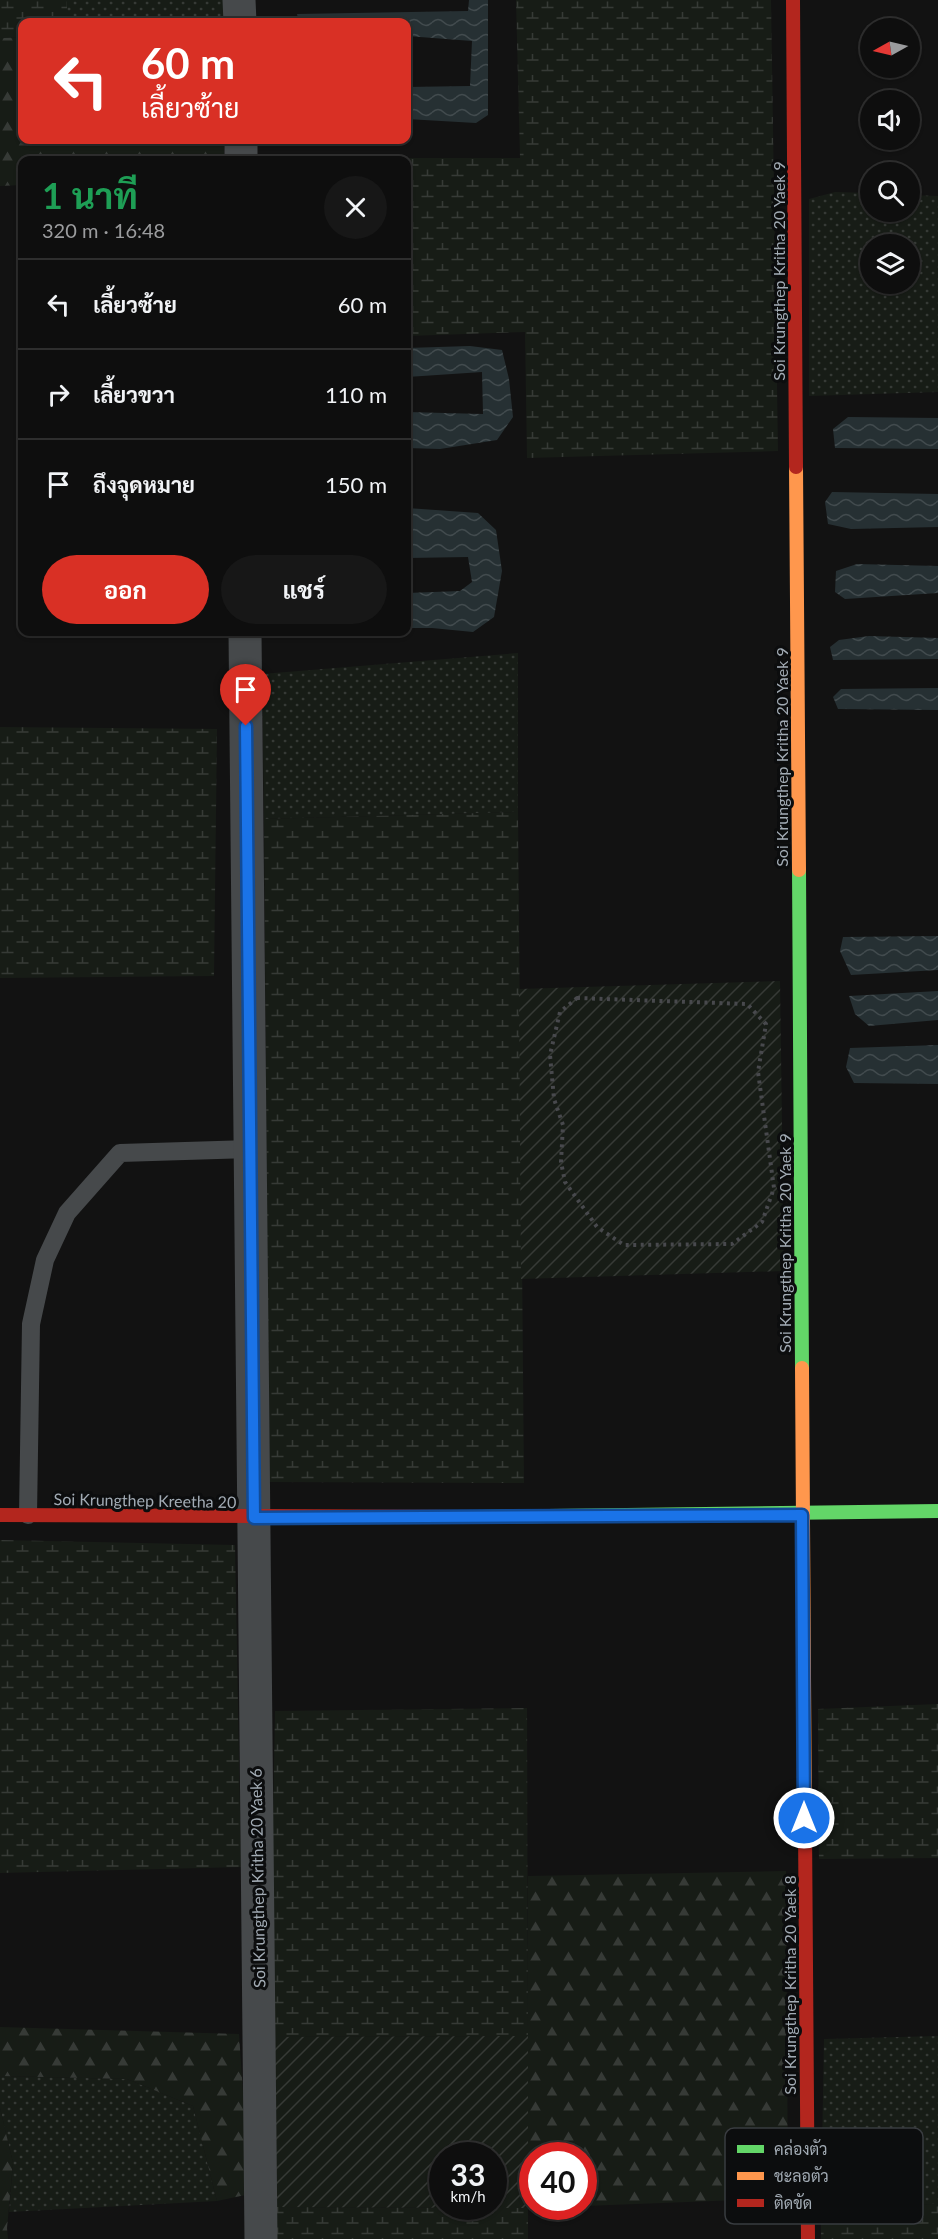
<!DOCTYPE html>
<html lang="th">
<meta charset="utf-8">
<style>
body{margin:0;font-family:Lato,Sarabun,sans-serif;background:#171717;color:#f1f3f6;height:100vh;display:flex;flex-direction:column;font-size:22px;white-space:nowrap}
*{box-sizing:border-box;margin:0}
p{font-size:20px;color:#9b9c9e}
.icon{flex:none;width:33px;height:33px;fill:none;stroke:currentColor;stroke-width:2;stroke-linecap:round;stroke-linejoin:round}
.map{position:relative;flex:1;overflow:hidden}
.details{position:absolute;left:18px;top:156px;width:393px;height:480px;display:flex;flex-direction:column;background:#0e0e0e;border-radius:12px;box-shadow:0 2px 4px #0004,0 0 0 2px #2e2e2e}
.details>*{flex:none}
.top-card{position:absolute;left:18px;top:18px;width:393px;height:126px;border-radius:12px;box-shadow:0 2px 4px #0004,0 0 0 2px #2e2e2e;background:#d93025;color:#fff;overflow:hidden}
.needle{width:39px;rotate:262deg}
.controls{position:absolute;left:860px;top:18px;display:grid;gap:12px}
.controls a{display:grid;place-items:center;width:60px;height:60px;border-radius:50%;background:#0e0e0e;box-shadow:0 2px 4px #0004,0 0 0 2px #2e2e2e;font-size:30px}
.speed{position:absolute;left:429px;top:2142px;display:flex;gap:12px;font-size:30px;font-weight:700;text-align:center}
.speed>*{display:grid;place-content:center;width:78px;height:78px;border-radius:50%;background:#0e0e0e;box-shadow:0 2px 4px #0004,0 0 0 2px #2e2e2e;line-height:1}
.speed small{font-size:15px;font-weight:400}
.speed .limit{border:9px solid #d22;background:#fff;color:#111}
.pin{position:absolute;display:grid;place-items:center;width:51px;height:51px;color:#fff;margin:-62px -26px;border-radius:50% 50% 50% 0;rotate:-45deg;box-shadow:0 0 6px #0007}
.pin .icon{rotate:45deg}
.me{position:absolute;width:66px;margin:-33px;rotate:0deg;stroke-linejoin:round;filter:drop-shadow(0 0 4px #0008)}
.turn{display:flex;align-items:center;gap:21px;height:126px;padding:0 24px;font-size:27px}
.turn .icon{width:78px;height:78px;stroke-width:2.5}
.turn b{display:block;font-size:42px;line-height:51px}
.round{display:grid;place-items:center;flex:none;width:63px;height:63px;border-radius:32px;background:#171717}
.overview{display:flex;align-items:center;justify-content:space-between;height:102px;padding:0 24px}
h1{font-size:36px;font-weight:700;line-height:45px;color:#1e9e55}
.button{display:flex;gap:12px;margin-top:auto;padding:12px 24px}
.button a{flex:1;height:69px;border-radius:36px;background:#d93025;color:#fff;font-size:24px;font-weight:700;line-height:69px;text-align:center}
.button a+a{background:#171717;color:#f1f3f6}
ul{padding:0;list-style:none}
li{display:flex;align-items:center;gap:18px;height:90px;padding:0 24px;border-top:2px solid #2e2e2e}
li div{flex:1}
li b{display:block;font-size:22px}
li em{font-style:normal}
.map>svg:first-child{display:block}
.grass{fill:url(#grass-dots);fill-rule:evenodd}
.forest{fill:url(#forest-firs)}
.wetland{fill:url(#wetland-marsh)}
.garden{fill:url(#garden-furrows);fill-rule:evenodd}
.water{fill:url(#water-waves)}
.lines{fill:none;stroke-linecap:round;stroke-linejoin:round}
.path{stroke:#48494d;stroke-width:4;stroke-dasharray:3 4.5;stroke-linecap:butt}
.lane{stroke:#46494b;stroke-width:18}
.street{stroke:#46494b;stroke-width:33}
.fast{stroke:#63d668;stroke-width:14}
.slow{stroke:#ff974d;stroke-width:14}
.jam{stroke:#b3261e;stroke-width:14}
.route-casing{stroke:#114b97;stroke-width:15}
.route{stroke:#1a73e8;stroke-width:10}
.labels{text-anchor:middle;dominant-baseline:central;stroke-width:6;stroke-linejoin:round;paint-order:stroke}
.street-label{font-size:16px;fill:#a2abb4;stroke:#0c0d0e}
.key{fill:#0c0d0e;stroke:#393c40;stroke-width:1.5}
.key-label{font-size:16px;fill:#a2abb4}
</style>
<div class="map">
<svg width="938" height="2239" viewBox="0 0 938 2239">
<defs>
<pattern id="grass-dots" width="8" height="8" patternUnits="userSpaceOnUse" patternTransform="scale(1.5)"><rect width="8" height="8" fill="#171c16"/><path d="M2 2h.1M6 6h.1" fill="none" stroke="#363a36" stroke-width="1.8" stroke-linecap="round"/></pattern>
<pattern id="forest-firs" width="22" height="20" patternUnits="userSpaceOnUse" patternTransform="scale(1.5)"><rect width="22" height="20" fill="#171c16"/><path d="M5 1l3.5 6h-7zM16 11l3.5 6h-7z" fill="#363a36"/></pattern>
<pattern id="wetland-marsh" width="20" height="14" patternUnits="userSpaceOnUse" patternTransform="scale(1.5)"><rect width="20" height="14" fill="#171c16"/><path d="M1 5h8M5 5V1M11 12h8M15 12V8" fill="none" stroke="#363a36"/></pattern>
<pattern id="garden-furrows" width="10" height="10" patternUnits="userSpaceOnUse" patternTransform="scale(1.5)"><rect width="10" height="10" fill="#171c16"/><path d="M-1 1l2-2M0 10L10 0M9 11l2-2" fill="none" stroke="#363a36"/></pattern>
<pattern id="water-waves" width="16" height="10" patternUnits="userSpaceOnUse" patternTransform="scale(1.5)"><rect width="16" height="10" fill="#263033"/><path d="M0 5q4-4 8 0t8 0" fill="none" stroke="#424b4e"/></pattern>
</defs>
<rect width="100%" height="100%" fill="#121212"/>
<!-- grass -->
<g class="grass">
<rect x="67" y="0" width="157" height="22"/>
<path d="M835,192L870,193V212H909V195L938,196V392L809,396V199ZM870,244H909V284H870Z"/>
<path d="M518,653V812L264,819L262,674Z"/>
<path d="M938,2036V2204L821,2206L824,2039Z"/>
<path d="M0,2076L127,2079L193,2106L217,2201L9,2212L13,2163L0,2108Z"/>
</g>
<!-- forest -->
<g class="forest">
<path d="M22,37V140H224V160H22V185L0,186V38Z"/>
<path d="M786,1871L788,2198L584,2206V2156H532V2206L568,2207L528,2208V1876Z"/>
<path d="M0,2027L239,2034L250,2194L217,2201L193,2106L127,2079L0,2076Z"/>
<path d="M0,2108L13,2163L7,2228L8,2239H0Z"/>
</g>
<!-- wetland -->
<g class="wetland">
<path d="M0,0H67V22H22V37L0,38Z"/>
<path d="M516,0H771L778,451L527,458L525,332L407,336L406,160H261V158H520Z"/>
<path d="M0,727L217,729L214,976L0,978Z"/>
<path d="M518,812L524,1483L269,1482L264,819Z"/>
<path d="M0,1540L235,1545L241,1867L0,1873Z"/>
<path d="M938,1704V1858L819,1859L818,1709Z"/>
<path d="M527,1708L528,2036L269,2037L275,1711Z"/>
<path d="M938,2204V2239H821V2206Z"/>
<path d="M275,2207L528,2208V2239H275Z"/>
</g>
<!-- garden -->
<g class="garden">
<path d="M780,981L784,1271L521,1279L519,989Z"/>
<path d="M528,2036V2208L275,2207L269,2037ZM442,2156H494V2206H442Z"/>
</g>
<!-- water -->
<g class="water">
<path d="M469,0H488V115L476,123L407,119V87L470,86L472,41L407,36L406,22H299L297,14L468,11Z"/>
<path d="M470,346L502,350L509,379L513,417L497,440L440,449L407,448V412L483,414L482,372L407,377V348Z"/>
<path d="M848,417L938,418V449L835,448L833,429Z"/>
<path d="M832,492L938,494V527L851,529L828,524L825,502Z"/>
<path d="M407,508L478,513L496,530L502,571L494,617L473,632L432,628H407V593L460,591L472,582L468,557L407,558Z"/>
<path d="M857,564L938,566V593L845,599L835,592L836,571Z"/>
<path d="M869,636L938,638V659L833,660L830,647L839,640Z"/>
<path d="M938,688V710L838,709L833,697L841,689Z"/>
<path d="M938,936V970L851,975L840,951L843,937Z"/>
<path d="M938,991V1020L869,1026L855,1014L849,996Z"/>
<path d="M938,1045V1084L854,1083L846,1067L850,1048Z"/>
</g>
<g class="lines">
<!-- path -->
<path class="path" d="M577,998L747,1004L766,1024L758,1072L774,1188L762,1222L732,1244L624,1245L597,1227L565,1182L561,1162L563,1125L554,1099L550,1055L560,1012Z"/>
<!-- lane -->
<path class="lane" d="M28,1515L31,1324L45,1260L67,1213L120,1153L250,1149"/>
<!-- street -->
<g class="street">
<path d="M239,0L240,22"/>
<path d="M241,140V160"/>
<path d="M245,632L261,2239"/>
</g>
<!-- fast -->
<g class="fast">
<path d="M799,870L802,1368"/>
<path d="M477,1517L938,1511"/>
</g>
<!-- slow -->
<g class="slow">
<path d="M796,467L799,870"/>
<path d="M802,1368L805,1828"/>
</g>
<!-- jam -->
<g class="jam">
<path d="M793,0L796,467"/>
<path d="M0,1515L477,1517"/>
<path d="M805,1828L808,2239"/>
</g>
</g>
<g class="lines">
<defs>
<path id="route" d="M246,726L254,1518L802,1515L804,1818"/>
</defs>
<!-- route casing -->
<use href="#route" class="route-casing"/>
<!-- route -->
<use href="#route" class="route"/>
</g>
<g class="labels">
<!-- street labels -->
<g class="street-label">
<text transform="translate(778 271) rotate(-90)">Soi Krungthep Kritha 20 Yaek 9</text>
<text transform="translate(781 757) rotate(-90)">Soi Krungthep Kritha 20 Yaek 9</text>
<text transform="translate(784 1243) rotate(-90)">Soi Krungthep Kritha 20 Yaek 9</text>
<text transform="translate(145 1500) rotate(1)">Soi Krungthep Kreetha 20</text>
<text transform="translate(257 1878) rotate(-91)">Soi Krungthep Kritha 20 Yaek 6</text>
<text transform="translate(789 1985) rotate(-90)">Soi Krungthep Kritha 20 Yaek 8</text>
</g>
</g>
<!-- legend -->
<rect x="725" y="2128" width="198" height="96" rx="9" class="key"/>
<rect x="737" y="2145" width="27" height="8" fill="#63d668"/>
<rect x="737" y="2172" width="27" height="8" fill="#ff974d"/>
<rect x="737" y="2199" width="27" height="8" fill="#b3261e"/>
<g class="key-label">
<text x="774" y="2155">คล่องตัว</text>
<text x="774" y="2182">ชะลอตัว</text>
<text x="774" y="2209">ติดขัด</text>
</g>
</svg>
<div class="controls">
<a><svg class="needle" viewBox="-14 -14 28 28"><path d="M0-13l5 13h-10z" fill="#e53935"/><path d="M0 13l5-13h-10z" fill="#9b9c9e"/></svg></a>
<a><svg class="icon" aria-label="sound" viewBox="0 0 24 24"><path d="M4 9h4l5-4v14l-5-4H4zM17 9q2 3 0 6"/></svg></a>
<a><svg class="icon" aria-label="search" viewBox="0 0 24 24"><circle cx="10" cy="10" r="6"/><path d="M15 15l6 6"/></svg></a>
<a><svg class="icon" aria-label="layers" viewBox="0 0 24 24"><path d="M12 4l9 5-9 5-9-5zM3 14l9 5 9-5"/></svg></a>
</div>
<div class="speed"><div>33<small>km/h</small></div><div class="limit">40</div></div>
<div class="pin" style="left:246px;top:726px;background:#d93025"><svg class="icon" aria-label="arrive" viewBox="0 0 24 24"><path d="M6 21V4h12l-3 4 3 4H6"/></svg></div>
<svg class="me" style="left:804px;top:1818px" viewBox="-20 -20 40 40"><circle r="17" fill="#1a73e8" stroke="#fff" stroke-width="3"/><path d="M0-11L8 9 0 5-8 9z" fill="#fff"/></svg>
<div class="top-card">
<div class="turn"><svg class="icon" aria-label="left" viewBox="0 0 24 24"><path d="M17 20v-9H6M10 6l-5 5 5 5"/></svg><div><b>60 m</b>เลี้ยวซ้าย</div></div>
</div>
<section class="details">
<div class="overview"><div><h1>1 นาที</h1><p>320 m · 16:48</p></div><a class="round"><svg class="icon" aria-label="close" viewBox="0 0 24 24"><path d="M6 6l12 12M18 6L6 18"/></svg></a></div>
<ul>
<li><svg class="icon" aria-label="left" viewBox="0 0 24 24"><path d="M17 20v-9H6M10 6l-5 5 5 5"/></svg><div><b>เลี้ยวซ้าย</b></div><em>60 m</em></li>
<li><svg class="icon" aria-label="right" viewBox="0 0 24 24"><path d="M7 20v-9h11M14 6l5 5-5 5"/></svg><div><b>เลี้ยวขวา</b></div><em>110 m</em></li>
<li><svg class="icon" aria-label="arrive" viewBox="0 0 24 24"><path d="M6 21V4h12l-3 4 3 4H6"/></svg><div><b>ถึงจุดหมาย</b></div><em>150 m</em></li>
</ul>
<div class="button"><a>ออก</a><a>แชร์</a></div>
</section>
</div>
